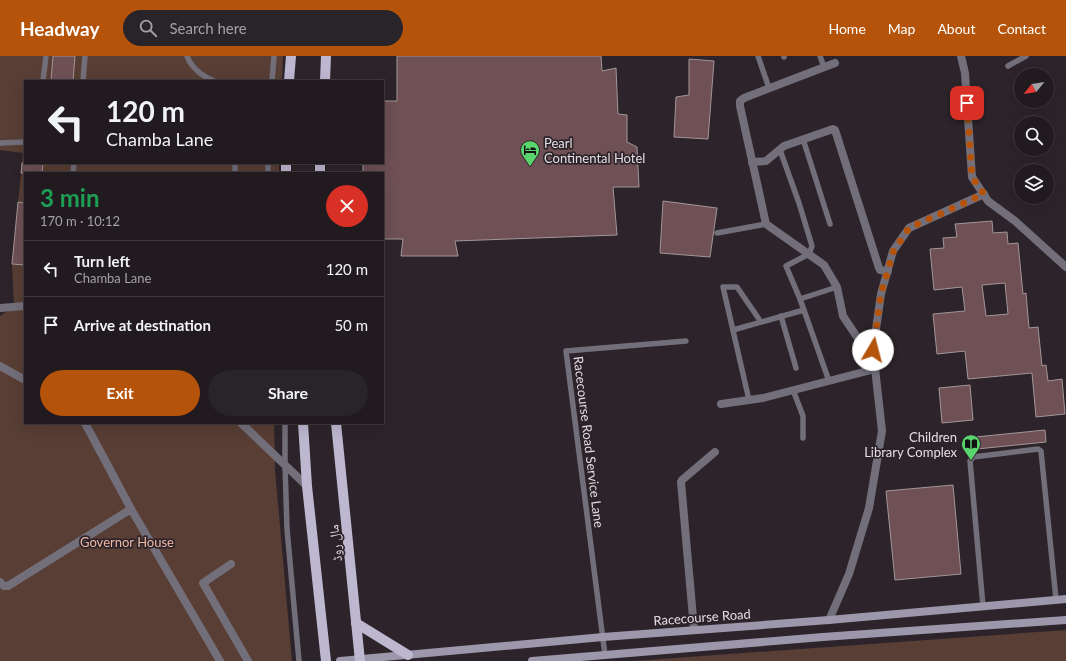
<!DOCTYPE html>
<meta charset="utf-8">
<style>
body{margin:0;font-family:Lato,"Noto Naskh Arabic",sans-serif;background:#292429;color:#f1f3f6;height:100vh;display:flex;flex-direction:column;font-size:15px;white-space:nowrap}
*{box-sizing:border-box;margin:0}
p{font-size:13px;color:#a2a1a5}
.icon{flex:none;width:22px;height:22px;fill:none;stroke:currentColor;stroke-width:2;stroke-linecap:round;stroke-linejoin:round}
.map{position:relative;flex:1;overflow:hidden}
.sheet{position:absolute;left:24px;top:116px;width:360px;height:252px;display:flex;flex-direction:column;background:#211b20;border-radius:0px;box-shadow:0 4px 16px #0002,0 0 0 1px #3e393e}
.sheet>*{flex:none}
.guide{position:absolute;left:24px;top:24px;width:360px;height:84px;border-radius:0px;box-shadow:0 4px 16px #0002,0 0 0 1px #3e393e;background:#211b20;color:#f1f3f6;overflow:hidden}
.needle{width:26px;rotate:240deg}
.fabs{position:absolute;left:1014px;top:12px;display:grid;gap:8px}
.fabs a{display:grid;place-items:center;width:40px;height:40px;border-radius:50%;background:#211b20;box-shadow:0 4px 16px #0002,0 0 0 1px #3e393e;font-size:20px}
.pin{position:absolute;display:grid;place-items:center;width:34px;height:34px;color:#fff;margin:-17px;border-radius:8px;box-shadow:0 2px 6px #0006}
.me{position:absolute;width:44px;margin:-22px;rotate:8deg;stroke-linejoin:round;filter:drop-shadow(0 0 3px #0008)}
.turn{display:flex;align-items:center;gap:14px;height:84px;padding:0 16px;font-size:18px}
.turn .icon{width:52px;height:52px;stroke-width:2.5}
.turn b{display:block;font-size:28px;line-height:34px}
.round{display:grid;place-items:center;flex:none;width:42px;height:42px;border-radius:21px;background:#292429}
.overview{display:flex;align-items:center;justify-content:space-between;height:68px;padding:0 16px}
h1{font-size:24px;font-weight:700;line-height:30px;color:#1e9e55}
.primary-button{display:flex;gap:8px;margin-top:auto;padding:8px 16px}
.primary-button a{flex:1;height:46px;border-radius:24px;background:#b45309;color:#fff;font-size:16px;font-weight:700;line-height:46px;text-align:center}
.primary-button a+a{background:#292429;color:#f1f3f6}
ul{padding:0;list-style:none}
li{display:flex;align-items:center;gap:12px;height:56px;padding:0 16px;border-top:1px solid #3e393e}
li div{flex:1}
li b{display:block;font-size:15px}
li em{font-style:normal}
header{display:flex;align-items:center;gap:24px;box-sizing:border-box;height:56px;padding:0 20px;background:#b45309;color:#fff}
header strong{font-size:19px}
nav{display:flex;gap:22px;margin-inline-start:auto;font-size:14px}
.search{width:280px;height:36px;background:#292429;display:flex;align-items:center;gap:10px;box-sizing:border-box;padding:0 14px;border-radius:22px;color:#a2a1a5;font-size:15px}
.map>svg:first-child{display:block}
.green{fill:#583e34}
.building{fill:#6e5055;stroke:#a39698;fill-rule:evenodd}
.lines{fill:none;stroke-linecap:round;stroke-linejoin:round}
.lane{stroke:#726f7b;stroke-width:5.5}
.street{stroke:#726f7b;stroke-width:8}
.secondary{stroke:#9c97ab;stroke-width:8}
.primary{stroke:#bdb7d0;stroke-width:10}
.route{stroke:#b45309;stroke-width:7;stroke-dasharray:0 12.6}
.labels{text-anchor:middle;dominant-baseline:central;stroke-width:3.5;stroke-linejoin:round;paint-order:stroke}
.poi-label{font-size:13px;fill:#e3dee2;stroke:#2c242a;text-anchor:start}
.street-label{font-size:13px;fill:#e3dee2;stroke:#2c242a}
.park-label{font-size:13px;fill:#efb7a1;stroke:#2c242a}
</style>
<header>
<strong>Headway</strong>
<div class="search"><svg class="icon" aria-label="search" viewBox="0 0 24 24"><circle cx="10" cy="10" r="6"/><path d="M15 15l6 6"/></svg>Search here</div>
<nav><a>Home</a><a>Map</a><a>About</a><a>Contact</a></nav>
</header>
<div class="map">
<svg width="1066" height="605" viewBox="0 0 1066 605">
<rect width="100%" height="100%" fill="#2c242a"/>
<!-- green -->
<g class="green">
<path d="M0,0H283L282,25H25V107H279V117H25V367H274L275,414L292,605H0V260L14,251L12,208L23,97L0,94Z"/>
<path d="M1066,574V605H633Z"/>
</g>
<!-- building -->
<g class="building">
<path d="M53,0H75L73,25H51Z"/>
<path d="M397,0H601L602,15L616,12L618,58L627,59V86L637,91L639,131H613L617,179L455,185L458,200H401L403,183H383V117H363V107H383V45H397Z"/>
<path d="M689,3L714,5L708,83L674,81L676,41L689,39Z"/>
<path d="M22,107H43L42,117H21Z"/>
<path d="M663,145L717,152L710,201L660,197Z"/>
<path d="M18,146L25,147V209L12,208Z"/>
<path d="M992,165L993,177L1007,176L1008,188L1018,187L1023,238L1026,237L1029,272L1038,271L1042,310L1046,309L1048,325L1062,323L1065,358L1036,361L1032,317L968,323L965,295L937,298L933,258L965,255L962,231L934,234L930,193L944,192L943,182L957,181L955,168ZM1005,227L1008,258L986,260L982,229Z"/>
<path d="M970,329L973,364L942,367L939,332Z"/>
<path d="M1045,374L1046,386L967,394L966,382Z"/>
<path d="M953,429L961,518L895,524L886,435Z"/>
</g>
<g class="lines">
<!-- lane -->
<g class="lane">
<path d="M187,0C192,13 202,20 214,25"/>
<path d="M758,0L769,32"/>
<path d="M784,0V1"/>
<path d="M820,0L824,11"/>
<path d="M1008,10L1026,0"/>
<path d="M43,25L46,0"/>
<path d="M83,25L85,0"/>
<path d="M272,25L274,0"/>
<path d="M803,83L830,168"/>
<path d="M0,87L25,86"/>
<path d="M780,94L799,147L812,190L809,198L786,210L800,243"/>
<path d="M268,107V117"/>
<path d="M73,117L74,107"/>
<path d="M235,117V107"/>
<path d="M717,177L766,168"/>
<path d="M781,260L796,312"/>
<path d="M733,274L804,254"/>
<path d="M829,325L800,243L837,231"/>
<path d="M793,334L803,360V382"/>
<path d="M749,344L723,231H737L761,266"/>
<path d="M285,367V408L287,473L299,605"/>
<path d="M983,550L970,405L973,401L1038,393L1041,395L1056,543"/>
<path d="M605,599L566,295L686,285"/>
</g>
<!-- street -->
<g class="street">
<path d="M961,0L965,17L972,121L988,145L1015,165L1066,211"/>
<path d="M835,7L744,42L740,45V50L766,168L824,209L837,231L843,260L859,284L873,294"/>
<path d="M752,106L766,105L784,90L833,73L835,74L879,212L880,214L888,215"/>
<path d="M0,252L25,250"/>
<path d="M0,310L25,324"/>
<path d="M721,348L763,342L875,313"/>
<path d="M85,367L131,453L220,605"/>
<path d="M241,367L307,430"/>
<path d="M231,508L203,527L248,605"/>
<path d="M0,526L4,530H8L131,453"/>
<path d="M829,564L849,518L869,452L882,375L873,294L881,238L893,195L909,172L984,138"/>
<path d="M694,573L681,426L682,424L715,396"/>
</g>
<!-- secondary -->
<g class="secondary">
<path d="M340,605L603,581L829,564L1066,543"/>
<path d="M532,605L823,581L1066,564"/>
</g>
<!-- primary -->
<g class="primary">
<path d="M289,25L291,0"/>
<path d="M325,25L326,0"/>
<path d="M286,117V107"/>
<path d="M320,117V107"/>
<path d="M303,367L307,430L326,605"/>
<path d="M336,367L360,605"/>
<path d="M356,567L408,599"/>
</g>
</g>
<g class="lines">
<!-- route -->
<path class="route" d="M873,294L881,238L893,196L909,172L984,138L972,121L967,47"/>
</g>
<!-- icons -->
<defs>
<symbol id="hotel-pin" viewBox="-11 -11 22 30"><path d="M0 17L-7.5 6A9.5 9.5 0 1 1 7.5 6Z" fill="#5ad56e" stroke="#2c242a"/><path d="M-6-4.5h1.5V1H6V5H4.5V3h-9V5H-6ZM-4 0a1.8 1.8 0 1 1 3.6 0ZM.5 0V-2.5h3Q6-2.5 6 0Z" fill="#111"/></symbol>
<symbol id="library-pin" viewBox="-11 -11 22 30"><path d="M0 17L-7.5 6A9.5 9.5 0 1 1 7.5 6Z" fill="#5ad56e" stroke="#2c242a"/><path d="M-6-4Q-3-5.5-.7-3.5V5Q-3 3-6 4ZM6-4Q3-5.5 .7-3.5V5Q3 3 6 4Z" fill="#111"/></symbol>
</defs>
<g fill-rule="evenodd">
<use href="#hotel-pin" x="519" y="83" width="22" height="30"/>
<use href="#library-pin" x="960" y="377" width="22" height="30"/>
</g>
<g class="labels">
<!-- poi labels -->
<g class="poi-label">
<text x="544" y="87">Pearl<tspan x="544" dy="15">Continental Hotel</tspan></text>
<text x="957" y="381" text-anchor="end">Children<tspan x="957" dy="15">Library Complex</tspan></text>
</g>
<!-- street labels -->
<g class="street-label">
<text transform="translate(589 386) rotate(83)">Racecourse Road Service Lane</text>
<text transform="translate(335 487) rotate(-96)">مال روڈ</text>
<text transform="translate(702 561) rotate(-4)">Racecourse Road</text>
</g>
<!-- park labels -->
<g class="park-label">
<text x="127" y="486">Governor House</text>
</g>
</g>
</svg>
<div class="fabs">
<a><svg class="needle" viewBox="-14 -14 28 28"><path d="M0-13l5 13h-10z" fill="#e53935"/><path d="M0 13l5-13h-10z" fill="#a2a1a5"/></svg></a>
<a><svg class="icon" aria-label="search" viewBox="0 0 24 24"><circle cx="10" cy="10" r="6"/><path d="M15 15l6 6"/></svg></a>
<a><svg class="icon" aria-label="layers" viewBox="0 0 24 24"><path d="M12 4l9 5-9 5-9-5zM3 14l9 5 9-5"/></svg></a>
</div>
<div class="pin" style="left:967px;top:47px;background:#d93025"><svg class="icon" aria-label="arrive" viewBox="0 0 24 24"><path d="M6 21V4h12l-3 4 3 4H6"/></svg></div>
<svg class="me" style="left:873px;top:294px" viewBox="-20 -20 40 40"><circle r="19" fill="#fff"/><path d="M0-13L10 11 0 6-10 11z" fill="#b45309"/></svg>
<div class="guide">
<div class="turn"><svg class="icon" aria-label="left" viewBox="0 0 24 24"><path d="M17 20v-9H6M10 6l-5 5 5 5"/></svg><div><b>120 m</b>Chamba Lane</div></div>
</div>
<section class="sheet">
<div class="overview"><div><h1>3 min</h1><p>170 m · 10:12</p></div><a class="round" style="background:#d93025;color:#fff"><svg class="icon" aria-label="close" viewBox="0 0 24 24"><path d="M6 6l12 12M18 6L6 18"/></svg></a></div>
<ul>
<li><svg class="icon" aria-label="left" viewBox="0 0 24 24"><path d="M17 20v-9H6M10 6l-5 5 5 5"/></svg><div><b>Turn left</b><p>Chamba Lane</p></div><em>120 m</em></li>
<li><svg class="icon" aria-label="arrive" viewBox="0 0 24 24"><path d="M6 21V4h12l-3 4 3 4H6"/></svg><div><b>Arrive at destination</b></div><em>50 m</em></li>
</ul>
<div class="primary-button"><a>Exit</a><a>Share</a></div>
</section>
</div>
